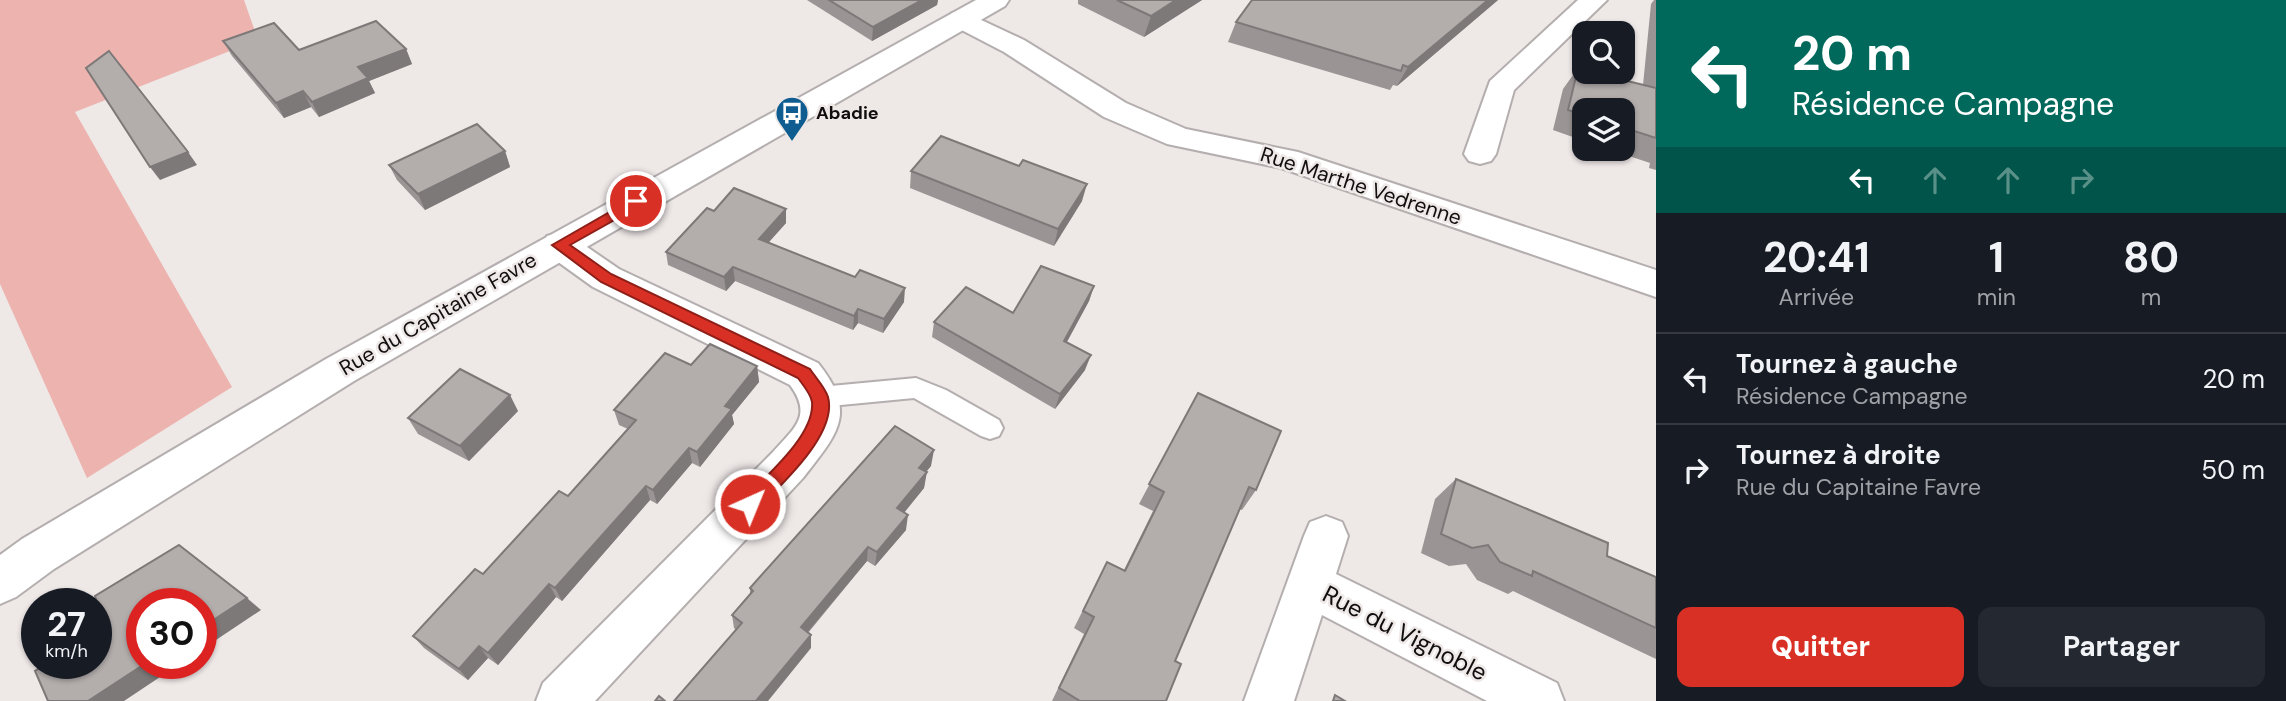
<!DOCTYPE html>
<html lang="fr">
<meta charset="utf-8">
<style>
body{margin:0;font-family:"DM Sans",sans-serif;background:#242831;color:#f1f3f6;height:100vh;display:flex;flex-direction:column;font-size:26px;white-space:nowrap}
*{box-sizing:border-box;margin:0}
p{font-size:23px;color:#9ea1a6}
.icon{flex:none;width:38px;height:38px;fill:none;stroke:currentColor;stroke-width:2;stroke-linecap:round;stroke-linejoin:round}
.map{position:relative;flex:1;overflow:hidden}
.details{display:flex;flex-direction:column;background:#171b24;width:630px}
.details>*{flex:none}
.hud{background:#00695c;color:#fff;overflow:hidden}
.buttons{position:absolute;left:1572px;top:21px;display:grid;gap:14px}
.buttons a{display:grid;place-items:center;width:63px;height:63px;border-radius:14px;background:#171b24;box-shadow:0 2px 5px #0004;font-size:35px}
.speed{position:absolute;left:21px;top:588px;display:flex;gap:14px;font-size:35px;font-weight:700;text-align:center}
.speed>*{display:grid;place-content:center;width:91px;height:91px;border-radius:50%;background:#171b24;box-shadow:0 2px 5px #0004;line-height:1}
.speed small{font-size:18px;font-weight:400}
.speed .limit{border:10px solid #d22;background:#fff;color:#111}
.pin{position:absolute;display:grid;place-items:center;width:60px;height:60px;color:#fff;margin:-30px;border:4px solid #fff;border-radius:50%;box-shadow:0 2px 7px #0007}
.me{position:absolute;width:77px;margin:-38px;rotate:44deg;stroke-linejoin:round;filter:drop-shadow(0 0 5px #0008)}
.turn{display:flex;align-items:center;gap:24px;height:147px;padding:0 21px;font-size:32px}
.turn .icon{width:91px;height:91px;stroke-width:2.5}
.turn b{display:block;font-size:49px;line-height:60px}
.lanes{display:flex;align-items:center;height:66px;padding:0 21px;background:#0003;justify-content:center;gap:35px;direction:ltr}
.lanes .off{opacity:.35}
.eta{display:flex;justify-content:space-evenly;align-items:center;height:119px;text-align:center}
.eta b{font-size:42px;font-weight:700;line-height:49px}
.primary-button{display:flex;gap:14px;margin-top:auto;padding:14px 21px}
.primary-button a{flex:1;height:80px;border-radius:14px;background:#d93025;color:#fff;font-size:28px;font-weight:700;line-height:80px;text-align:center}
.primary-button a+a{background:#242831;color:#f1f3f6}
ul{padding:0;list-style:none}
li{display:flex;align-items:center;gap:21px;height:91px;padding:0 21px;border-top:2px solid #363941}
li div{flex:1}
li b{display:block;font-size:26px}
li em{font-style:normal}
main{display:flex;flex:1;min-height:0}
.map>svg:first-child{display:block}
.green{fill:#edb4af}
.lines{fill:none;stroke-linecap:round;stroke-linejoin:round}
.service-casing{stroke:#b4aeae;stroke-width:4}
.minor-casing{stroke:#b4aeae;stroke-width:4}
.tertiary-casing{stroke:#b4aeae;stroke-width:4}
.service{fill:#fff;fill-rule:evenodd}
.minor{fill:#fff;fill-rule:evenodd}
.tertiary{fill:#fff;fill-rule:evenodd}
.wall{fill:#9a9594}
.shaded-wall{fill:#7d7978}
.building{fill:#b3adac;stroke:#7d7978;stroke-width:2}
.route{fill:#d93025;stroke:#8d1f18;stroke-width:2}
.labels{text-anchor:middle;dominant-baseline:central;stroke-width:5;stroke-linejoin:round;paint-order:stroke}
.far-poi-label{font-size:18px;font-weight:bold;fill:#100e0e;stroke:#eee8e7;text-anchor:start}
.street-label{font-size:21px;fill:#100e0e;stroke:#eee8e7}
.near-street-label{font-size:24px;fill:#100e0e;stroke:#eee8e7}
</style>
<main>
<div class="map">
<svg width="1656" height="701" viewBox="0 0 1656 701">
<rect width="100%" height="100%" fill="#eee8e7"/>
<!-- green -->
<path class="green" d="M0,0H244L258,40L75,112L232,387L87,478L0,284Z"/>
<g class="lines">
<defs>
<path id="service" d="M916,378L946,390L999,420L1003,428L999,436L990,439L981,436L914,398L820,407L811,404L807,397L811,390L820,387Z"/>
<g id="minor">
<path d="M1578,0H1607L1514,90L1496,154L1491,161L1480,164L1469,161L1464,154L1490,81Z"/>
<path d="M962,11L1024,40L1126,103L1186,129L1298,152L1656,270V297L1281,168L1167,144L1104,117L1004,52L952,25L948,19L952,13Z"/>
<path d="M559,233L571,236L619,269L818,363C858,413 838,433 803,478L595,701H536L543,683L773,452C794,428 813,416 790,385L593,287L547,254L542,245L547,236Z"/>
<path d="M1326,516L1342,522L1348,536L1336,574L1557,683L1564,701H1487L1322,615L1294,701H1244L1304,536L1310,522Z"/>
</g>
<path id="tertiary" d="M976,0H1009L1005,6L354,381L54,569L16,597L0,604V555L22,539L326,359Z"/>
</defs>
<!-- service casing -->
<use href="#service" class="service-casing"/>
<!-- minor casing -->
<use href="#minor" class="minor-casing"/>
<!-- tertiary casing -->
<use href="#tertiary" class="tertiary-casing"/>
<!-- service -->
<use href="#service" class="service"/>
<!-- minor -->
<use href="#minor" class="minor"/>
<!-- tertiary -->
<use href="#tertiary" class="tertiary"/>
</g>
<!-- wall -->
<g class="wall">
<path d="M807,0H938L937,5L872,41Z"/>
<path d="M1078,0H1202L1144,37L1078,4Z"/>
<path d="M1498,0L1397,86L1393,85L1390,90L1228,42L1236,22Z"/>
<path d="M1654,0H1656V170L1649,168L1650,163L1608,149H1622V110H1584V141L1553,130L1563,89L1578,68L1643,85L1651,4Z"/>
<path d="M223,41L299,50L406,49L412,64L369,81L375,93L319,117L311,107L284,118L232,56Z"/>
<path d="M505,151L510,167L425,210L397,180L389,165Z"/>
<path d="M911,171L1082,201L1054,246L910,188Z"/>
<path d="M786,209V223L769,242L904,302L883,333L858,323L853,330L735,281L726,291L668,265L666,252L714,211Z"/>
<path d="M1094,286L1089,301L1067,342L1085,370L1055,409L932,337L934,322L1013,313Z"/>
<path d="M691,365L757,366L759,382L732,415L734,424L700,467L692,463L657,504L650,500L562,601L556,597L498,665L488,658L468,680L424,648L413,636L568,496L628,429L619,425L614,410Z"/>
<path d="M1198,393L1256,490L1242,510L1239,509L1175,661L1166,701H1052L1084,634L1074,628L1107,562L1124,570L1153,511L1139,504Z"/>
<path d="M518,411L469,461L418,434L408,418Z"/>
<path d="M931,466L926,472L924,488L904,512L906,530L875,566L867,561L808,633L811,648L736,630L734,628L732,615L750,594V588Z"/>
<path d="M1456,479L1607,556L1656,577V659L1513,591L1508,594L1477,580L1466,564L1449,566L1421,553L1435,499Z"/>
</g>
<!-- shaded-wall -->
<g class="shaded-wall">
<path d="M922,0H938L937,5L872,41L873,27Z"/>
<path d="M1176,0H1202L1144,37L1151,16Z"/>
<path d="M1488,0H1498L1397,86L1408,67Z"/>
<path d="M406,49L412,64L369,81L375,93L319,117L312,102L358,67Z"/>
<path d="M303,91L311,107L284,118L276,103Z"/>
<path d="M505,151L510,167L425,210L418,194Z"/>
<path d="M188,152L197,165L160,180L150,167Z"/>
<path d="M1087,184L1082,201L1054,246L1058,229Z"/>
<path d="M786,209V223L760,252L759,239Z"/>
<path d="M733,267L735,281L726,291L724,277Z"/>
<path d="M1094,286L1089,301L1059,356L1064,341Z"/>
<path d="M905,288L904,302L883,333L884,319Z"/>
<path d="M858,309V323L853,330L854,316Z"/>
<path d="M1091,355L1085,370L1055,409L1060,394Z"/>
<path d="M757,366L759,382L732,415L734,424L700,467L697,452L725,406Z"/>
<path d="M510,395L518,411L469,461L460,446Z"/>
<path d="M689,448L692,463L657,504L653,490Z"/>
<path d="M934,450L931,466L916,483L919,468Z"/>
<path d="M927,472L924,488L896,523L897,508Z"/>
<path d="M646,486L650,500L562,601L555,588Z"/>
<path d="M908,515L906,530L875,566L877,552Z"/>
<path d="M868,547L867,561L801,640V627Z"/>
<path d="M549,584L556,597L498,665L488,653Z"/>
<path d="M247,598L261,610L201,650V628Z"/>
<path d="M811,635V648L768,701H756Z"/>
<path d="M479,646L488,658L468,680L459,669Z"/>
<path d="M146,663H181L124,701H88Z"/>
</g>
<!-- building -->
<g class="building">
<path d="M829,0H922L873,27Z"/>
<path d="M1117,0H1176L1151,16Z"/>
<path d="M1252,0H1488L1408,67L1403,65L1401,71L1236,22Z"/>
<path d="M376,21L406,49L358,67L368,78L312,102L303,91L276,103L223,41L274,23L299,50Z"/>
<path d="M109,51L188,152L150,167L86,68Z"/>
<path d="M1578,68L1584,70V72H1591L1656,88V138L1622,127V110H1584V115L1568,110Z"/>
<path d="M477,124L505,151L418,194L389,165Z"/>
<path d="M941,136L1019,166L1023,160L1087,184L1058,229L911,171Z"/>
<path d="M734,188L786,209L759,239L855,277L860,270L905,288L884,319L858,309L854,316L733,267L724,277L666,252L707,208L714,211Z"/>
<path d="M1041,266L1094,286L1064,341L1091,355L1060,394L934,322L966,287L1013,313Z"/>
<path d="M710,344L757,366L725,406L732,409L697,452L689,448L653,490L646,486L555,588L549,584L488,653L479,646L459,669L413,636L475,569L483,574L559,491L568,496L636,420L614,410L665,353L691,365Z"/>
<path d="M460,369L510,395L460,446L408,418Z"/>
<path d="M1198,393L1281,431L1256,490L1249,487L1175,661L1181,664L1166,701H1080L1059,688L1094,617L1083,611L1107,562L1125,571L1164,492L1149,484Z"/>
<path d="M895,426L934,450L919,468L927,472L897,508L908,515L877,552L868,547L801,627L811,635L756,701H674L742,623L732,615L753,591L750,588Z"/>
<path d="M1456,479L1608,543L1607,556L1656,577V628L1533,571L1532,576L1500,562L1488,545L1472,548L1441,534Z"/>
<path d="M179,545L247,598L201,628V604H142V663H146L88,701H48L35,671L48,663H96V633L105,627L95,596Z"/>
<path d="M1335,695L1345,701H1333Z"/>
<path d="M659,696L665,701H655Z"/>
</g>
<!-- route -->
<path class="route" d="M636,197L643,201L641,205L570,245L611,274L810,369C815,377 825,387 828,397C838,434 780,486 756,510L750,512L744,510L741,504L744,499C766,476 815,435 812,402C811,394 803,385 798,378L601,282L552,245Z"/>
<!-- icons -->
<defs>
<symbol id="bus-pin" viewBox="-11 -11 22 30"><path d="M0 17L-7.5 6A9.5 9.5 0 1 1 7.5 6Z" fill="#0f5d90" stroke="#eee8e7"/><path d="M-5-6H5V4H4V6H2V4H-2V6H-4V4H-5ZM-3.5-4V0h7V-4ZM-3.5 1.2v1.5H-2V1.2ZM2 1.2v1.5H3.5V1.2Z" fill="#fff"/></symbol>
</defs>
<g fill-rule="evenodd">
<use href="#bus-pin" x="773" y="94" width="38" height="52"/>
</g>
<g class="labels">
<!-- far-poi labels -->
<g class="far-poi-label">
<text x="816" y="113">Abadie</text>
</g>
<!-- street labels -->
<g class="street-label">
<text transform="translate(1361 186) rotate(18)">Rue Marthe Vedrenne</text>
<text transform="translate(438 314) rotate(-30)">Rue du Capitaine Favre</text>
</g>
<!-- near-street labels -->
<g class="near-street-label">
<text transform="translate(1405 633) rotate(27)">Rue du Vignoble</text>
</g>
</g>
</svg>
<div class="buttons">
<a><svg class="icon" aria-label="search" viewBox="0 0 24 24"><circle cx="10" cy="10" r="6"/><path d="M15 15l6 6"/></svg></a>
<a><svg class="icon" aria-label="layers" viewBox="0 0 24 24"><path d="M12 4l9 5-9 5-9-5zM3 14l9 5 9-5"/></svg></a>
</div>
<div class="speed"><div>27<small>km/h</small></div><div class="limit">30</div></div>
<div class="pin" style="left:636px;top:201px;background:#d93025"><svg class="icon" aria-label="arrive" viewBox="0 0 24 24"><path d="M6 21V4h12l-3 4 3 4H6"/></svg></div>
<svg class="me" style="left:750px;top:504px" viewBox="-20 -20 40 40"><circle r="17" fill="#d93025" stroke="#fff" stroke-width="3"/><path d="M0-11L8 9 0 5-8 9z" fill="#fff"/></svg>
</div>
<section class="details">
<div class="hud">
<div class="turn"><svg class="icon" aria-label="left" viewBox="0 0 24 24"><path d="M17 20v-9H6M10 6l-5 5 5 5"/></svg><div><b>20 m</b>Résidence Campagne</div></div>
<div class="lanes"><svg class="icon" aria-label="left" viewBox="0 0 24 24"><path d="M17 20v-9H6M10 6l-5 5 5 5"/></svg><svg class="icon off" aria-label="ahead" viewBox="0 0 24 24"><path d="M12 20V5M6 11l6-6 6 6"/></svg><svg class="icon off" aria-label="ahead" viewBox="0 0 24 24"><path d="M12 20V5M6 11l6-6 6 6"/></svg><svg class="icon off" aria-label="right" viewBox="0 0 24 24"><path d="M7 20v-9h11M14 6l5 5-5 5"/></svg></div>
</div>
<div class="eta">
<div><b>20:41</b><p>Arrivée</p></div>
<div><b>1</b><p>min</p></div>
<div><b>80</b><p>m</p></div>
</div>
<ul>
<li><svg class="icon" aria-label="left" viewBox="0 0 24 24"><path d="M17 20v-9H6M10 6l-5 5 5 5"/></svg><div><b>Tournez à gauche</b><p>Résidence Campagne</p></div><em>20 m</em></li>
<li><svg class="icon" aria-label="right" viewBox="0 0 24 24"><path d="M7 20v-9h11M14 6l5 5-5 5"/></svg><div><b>Tournez à droite</b><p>Rue du Capitaine Favre</p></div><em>50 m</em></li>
</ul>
<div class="primary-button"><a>Quitter</a><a>Partager</a></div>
</section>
</main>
